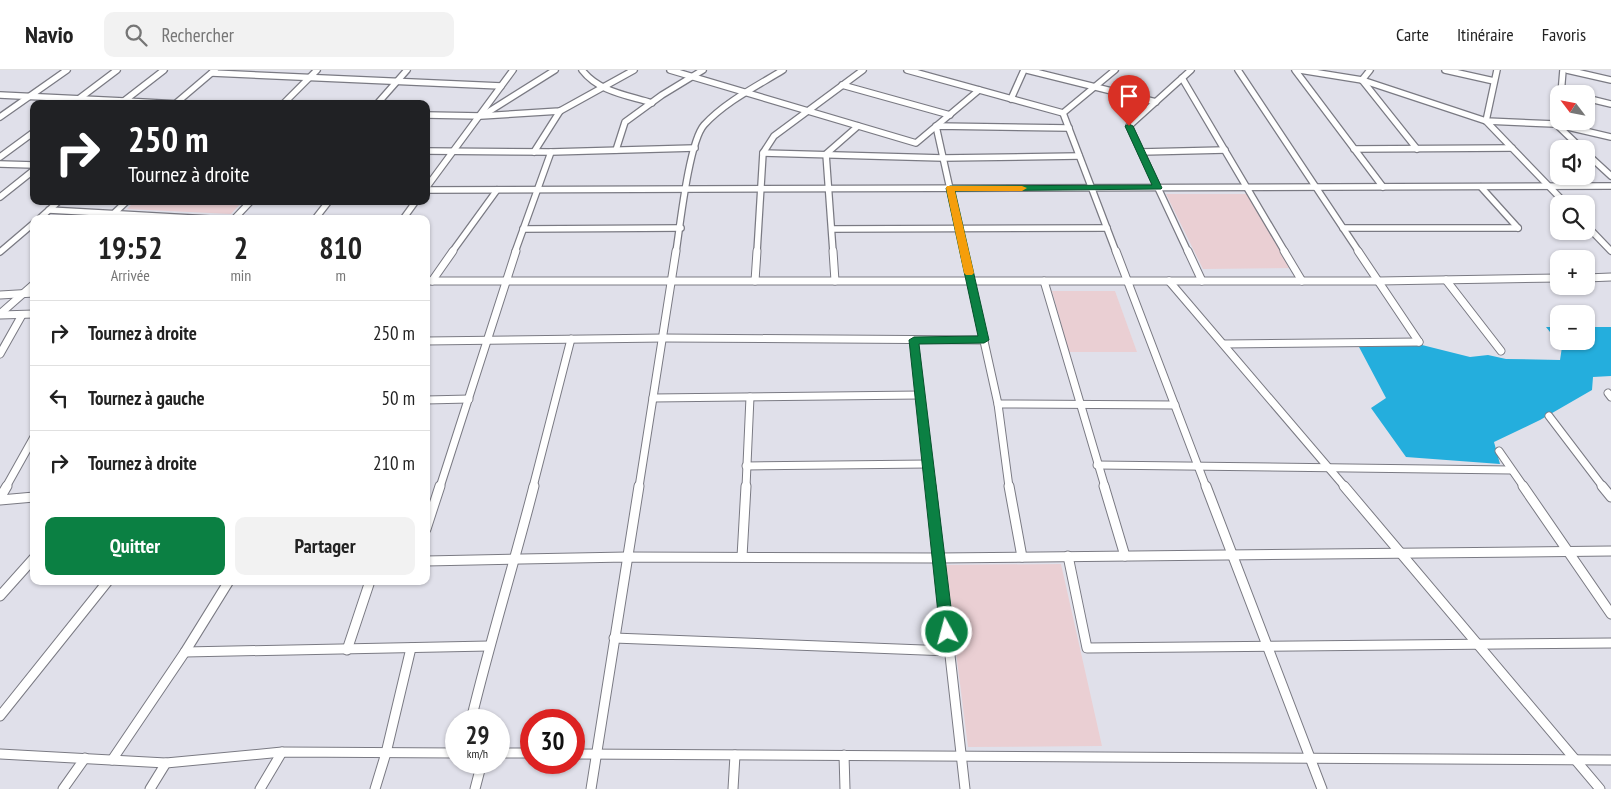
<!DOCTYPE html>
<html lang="fr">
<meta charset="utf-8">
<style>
body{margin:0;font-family:"PT Sans Narrow",sans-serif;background:#f2f2f2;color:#222;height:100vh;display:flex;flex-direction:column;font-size:19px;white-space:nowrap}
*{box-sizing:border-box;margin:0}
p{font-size:16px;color:#767676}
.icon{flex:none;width:28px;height:28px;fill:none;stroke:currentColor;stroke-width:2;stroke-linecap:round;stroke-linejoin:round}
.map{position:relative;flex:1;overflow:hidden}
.panel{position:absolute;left:30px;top:145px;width:400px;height:370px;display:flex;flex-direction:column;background:#fff;border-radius:10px;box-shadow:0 1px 4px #0004}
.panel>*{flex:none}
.hud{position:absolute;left:30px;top:30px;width:400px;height:105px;border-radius:10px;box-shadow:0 1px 4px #0004;background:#202124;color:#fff;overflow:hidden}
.needle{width:32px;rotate:302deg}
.controls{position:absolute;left:1550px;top:15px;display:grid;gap:10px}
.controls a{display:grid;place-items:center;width:45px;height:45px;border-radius:10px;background:#fff;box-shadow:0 1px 4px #0004;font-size:25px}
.speed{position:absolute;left:445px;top:639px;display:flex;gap:10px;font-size:25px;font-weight:700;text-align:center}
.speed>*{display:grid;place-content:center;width:65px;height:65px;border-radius:50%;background:#fff;box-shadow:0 1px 4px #0004;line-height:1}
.speed small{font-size:12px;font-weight:400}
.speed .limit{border:8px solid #d22;background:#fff;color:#111}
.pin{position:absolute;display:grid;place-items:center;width:42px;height:42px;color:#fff;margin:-51px -21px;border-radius:50% 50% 50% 0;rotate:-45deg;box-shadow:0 0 5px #0007}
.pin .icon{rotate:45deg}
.me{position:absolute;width:55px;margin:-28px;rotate:353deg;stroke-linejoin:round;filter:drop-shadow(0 0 4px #0008)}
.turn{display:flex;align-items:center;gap:18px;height:105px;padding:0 15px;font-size:22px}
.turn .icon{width:65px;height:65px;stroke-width:2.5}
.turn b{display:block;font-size:35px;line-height:42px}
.eta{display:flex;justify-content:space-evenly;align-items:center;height:85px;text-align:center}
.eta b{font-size:30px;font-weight:800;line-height:35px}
.button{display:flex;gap:10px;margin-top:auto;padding:10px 15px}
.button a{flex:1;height:58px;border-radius:10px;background:#0b8043;color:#fff;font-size:20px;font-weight:800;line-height:58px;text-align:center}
.button a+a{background:#f2f2f2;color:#222}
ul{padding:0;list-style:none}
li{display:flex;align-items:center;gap:15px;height:65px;padding:0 15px;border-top:1px solid #e0e0e0}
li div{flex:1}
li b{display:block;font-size:19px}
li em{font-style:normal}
header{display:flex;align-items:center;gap:30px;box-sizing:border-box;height:70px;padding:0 25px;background:#fff;border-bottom:1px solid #e0e0e0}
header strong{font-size:24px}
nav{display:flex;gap:28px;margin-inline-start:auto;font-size:18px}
.search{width:350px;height:45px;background:#f2f2f2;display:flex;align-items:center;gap:12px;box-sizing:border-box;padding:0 18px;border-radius:10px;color:#767676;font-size:19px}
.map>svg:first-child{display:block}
.education{fill:#eacfd3}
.water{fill:#24aedd}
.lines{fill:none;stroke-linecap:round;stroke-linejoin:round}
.minor-far2-casing{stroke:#7a7a83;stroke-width:8}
.minor-far1-casing{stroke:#7a7a83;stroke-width:9}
.minor-casing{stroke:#7a7a83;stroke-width:11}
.minor-far2{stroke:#fff;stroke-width:5.5}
.minor-far1{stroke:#fff;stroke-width:7}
.minor{stroke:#fff;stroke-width:9}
.route{fill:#0b8043;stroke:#07532c}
.slow{fill:#f59e0b}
</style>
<header>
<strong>Navio</strong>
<div class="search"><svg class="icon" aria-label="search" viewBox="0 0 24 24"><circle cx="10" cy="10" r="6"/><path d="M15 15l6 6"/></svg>Rechercher</div>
<nav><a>Carte</a><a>Itinéraire</a><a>Favoris</a></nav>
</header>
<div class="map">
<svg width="1611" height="719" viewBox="0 0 1611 719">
<rect width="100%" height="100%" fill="#e0e0ea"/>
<!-- education -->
<g class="education">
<path d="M1166,124H1248L1293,198L1203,199Z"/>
<path d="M135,131H243L231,144L127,139Z"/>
<path d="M1052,221H1115L1137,282H1069Z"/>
<path d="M1061,494L1102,676L968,677L945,495Z"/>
</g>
<!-- water -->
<path class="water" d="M1546,257H1559V271H1586V257H1611V306L1593,307L1592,320L1540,350L1494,372L1500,394L1406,387L1371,338L1386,328L1359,277L1422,275L1470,287L1488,285L1506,289L1560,290L1562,277Z"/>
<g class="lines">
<defs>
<g id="minor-far2">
<path d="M164,0L124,31L180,34"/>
<path d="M582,0C599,22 627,25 652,33"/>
<path d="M670,0L916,73L979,20"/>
<path d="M907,0L1063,43"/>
<path d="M1027,0L1156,32"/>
<path d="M1238,0L1359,182"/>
<path d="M1295,0L1383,117"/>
<path d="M1300,0L1362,10L1486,51L1566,134"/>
<path d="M1445,0L1494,11"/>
<path d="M1497,0L1486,51L1555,54L1611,67"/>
<path d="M1567,0L1611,10"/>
<path d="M212,3L501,16"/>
<path d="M1182,8L1285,182"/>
<path d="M1362,10L1417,79"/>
<path d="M1362,10L1370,0"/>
<path d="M842,15L950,45"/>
<path d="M1561,24L1563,0"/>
<path d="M0,25L124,31"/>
<path d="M1586,28L1611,34"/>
<path d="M1011,29L1024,0"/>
<path d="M72,34L117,0"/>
<path d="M175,34L215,0"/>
<path d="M283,34L317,0"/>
<path d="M377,34L407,0"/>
<path d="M1063,43L1116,182"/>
<path d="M1063,43L1115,0"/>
<path d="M485,44L555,0"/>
<path d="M426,45L481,46L560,41L634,0"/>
<path d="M0,47L67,0"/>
<path d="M1555,54L1559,35"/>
<path d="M1557,55L1582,79"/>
<path d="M1354,79L1512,78"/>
<path d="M616,80L625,52L662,25L703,0"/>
<path d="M426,81L551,82L695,78"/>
<path d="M534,82L560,41"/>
<path d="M1141,82L1225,80"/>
<path d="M763,83L943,88L1079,86"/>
<path d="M1586,83L1611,106"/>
<path d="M0,87L34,62"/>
<path d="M0,94L34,95"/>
<path d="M1481,117L1518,158"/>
<path d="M426,118L513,0"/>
<path d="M426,120L1611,116"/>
<path d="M0,127L34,100"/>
<path d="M49,140L210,149"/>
<path d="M39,149L59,131"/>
<path d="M108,149L127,131"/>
<path d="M234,149L251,131"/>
<path d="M315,149L329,131"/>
<path d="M403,149L416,131"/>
<path d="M1586,155L1611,181"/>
<path d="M1343,158H1518"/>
<path d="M523,159L681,158"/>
<path d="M832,159L1107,158"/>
<path d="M0,182L34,153"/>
<path d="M452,182L497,120"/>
<path d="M515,182L551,82"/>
<path d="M676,182C680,156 689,72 704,55C725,32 757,16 783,0"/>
<path d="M757,182L763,83L774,66L863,0"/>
<path d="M833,182L826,84L858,56"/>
<path d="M964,182L936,56L1069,58"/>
<path d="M1188,182L1129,56L1191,0"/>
</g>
<g id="minor-far1">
<path d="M833,181L835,211"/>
<path d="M964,181L998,334L1009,417"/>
<path d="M1116,181L1206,417"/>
<path d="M1188,181L1202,211"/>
<path d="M1284,181L1302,211"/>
<path d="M1358,181L1419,272"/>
<path d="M1586,208L1611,207"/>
<path d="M1446,210L1501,281"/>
<path d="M426,211H1379L1559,208"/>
<path d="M432,211L453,181"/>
<path d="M755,211L757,181"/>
<path d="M1044,211L1105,417"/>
<path d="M1169,211L1345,417"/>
<path d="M0,225L34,223"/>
<path d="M0,244L34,214"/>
<path d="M0,245L34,244"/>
<path d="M914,270L931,417"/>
<path d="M426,271L664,268L984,270"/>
<path d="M1224,274L1419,272"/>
<path d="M0,284L22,245"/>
<path d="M1608,323L1611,327"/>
<path d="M653,328L920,325"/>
<path d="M426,330L469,329"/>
<path d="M998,334L1175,335"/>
<path d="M1549,346L1603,417"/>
<path d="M1499,381L1524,417"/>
<path d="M1097,395L1511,400"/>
<path d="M746,396L928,394"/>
<path d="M6,417L34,367"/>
<path d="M440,417L516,181"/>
<path d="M533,417L571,269"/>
<path d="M639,417L676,181"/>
<path d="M746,417L750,327"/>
</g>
<g id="minor">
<path d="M931,416L965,719"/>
<path d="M1009,416L1022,487"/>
<path d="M1104,416L1125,486"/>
<path d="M1206,416L1322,719"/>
<path d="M1344,416L1600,719"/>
<path d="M1523,416L1611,544"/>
<path d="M1602,416L1611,427"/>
<path d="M0,428L7,416"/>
<path d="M0,430L34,427"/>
<path d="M426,459L440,416"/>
<path d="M1068,486L1087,578L1611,573"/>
<path d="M742,487L746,416"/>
<path d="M426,491L627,487L939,488L1611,481"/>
<path d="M0,526L34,488"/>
<path d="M614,568L949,581"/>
<path d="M347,580L370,511"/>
<path d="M185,582L489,576"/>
<path d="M0,646L108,511"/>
<path d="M471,650C490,571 514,494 534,416"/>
<path d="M499,683H531"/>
<path d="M0,684L166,693L282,682L456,683"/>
<path d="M574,684L1611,690"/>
<path d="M844,685L845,719"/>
<path d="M112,690L185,582L229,511"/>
<path d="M63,719L85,688"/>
<path d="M150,719L166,693"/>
<path d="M260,719L282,682"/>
<path d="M375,719L386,683L411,578"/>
<path d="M475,719L482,692"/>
<path d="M591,719L639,416"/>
<path d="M733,719L735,685"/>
</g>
</defs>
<!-- minor-far2 casing -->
<use href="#minor-far2" class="minor-far2-casing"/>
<!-- minor-far1 casing -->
<use href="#minor-far1" class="minor-far1-casing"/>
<!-- minor casing -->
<use href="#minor" class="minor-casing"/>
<!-- minor-far2 -->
<use href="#minor-far2" class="minor-far2"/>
<!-- minor-far1 -->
<use href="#minor-far1" class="minor-far1"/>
<!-- minor -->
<use href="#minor" class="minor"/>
</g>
<!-- route -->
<path class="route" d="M1129,54L1133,56L1162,118L1161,119L955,121L989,270L984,273L919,274L954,562L952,567L947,569L942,567L940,562L909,270L914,267L978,266L946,118L950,116L1152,115L1125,56Z"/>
<!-- slow -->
<path class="slow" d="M947,116H1022L1027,118L1022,121H955L974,203L972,205H966L964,203L946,118Z"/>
</svg>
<div class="controls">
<a><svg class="needle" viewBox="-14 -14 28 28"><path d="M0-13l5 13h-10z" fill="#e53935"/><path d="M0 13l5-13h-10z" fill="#767676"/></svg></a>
<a><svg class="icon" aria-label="sound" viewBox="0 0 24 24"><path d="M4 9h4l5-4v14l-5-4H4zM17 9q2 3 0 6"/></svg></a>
<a><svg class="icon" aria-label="search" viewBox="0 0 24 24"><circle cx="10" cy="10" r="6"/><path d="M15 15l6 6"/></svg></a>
<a>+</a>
<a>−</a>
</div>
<div class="speed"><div>29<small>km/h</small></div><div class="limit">30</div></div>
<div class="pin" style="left:1129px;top:56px;background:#d93025"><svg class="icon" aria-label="arrive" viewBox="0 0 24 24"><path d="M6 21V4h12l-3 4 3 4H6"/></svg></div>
<svg class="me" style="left:947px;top:562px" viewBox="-20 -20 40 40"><circle r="17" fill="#0b8043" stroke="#fff" stroke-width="3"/><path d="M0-11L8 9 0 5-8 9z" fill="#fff"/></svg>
<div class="hud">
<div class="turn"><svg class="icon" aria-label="right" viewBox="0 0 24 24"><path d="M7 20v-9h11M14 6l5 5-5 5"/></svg><div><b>250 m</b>Tournez à droite</div></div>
</div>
<section class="panel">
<div class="eta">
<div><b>19:52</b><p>Arrivée</p></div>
<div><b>2</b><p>min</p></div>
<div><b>810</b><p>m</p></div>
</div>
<ul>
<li><svg class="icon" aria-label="right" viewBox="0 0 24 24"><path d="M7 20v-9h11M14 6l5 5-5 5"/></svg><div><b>Tournez à droite</b></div><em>250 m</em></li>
<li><svg class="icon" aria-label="left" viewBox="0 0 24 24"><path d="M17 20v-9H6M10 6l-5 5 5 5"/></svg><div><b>Tournez à gauche</b></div><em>50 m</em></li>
<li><svg class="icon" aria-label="right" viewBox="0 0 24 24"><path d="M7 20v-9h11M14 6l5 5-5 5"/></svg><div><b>Tournez à droite</b></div><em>210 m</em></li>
</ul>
<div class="button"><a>Quitter</a><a>Partager</a></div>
</section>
</div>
